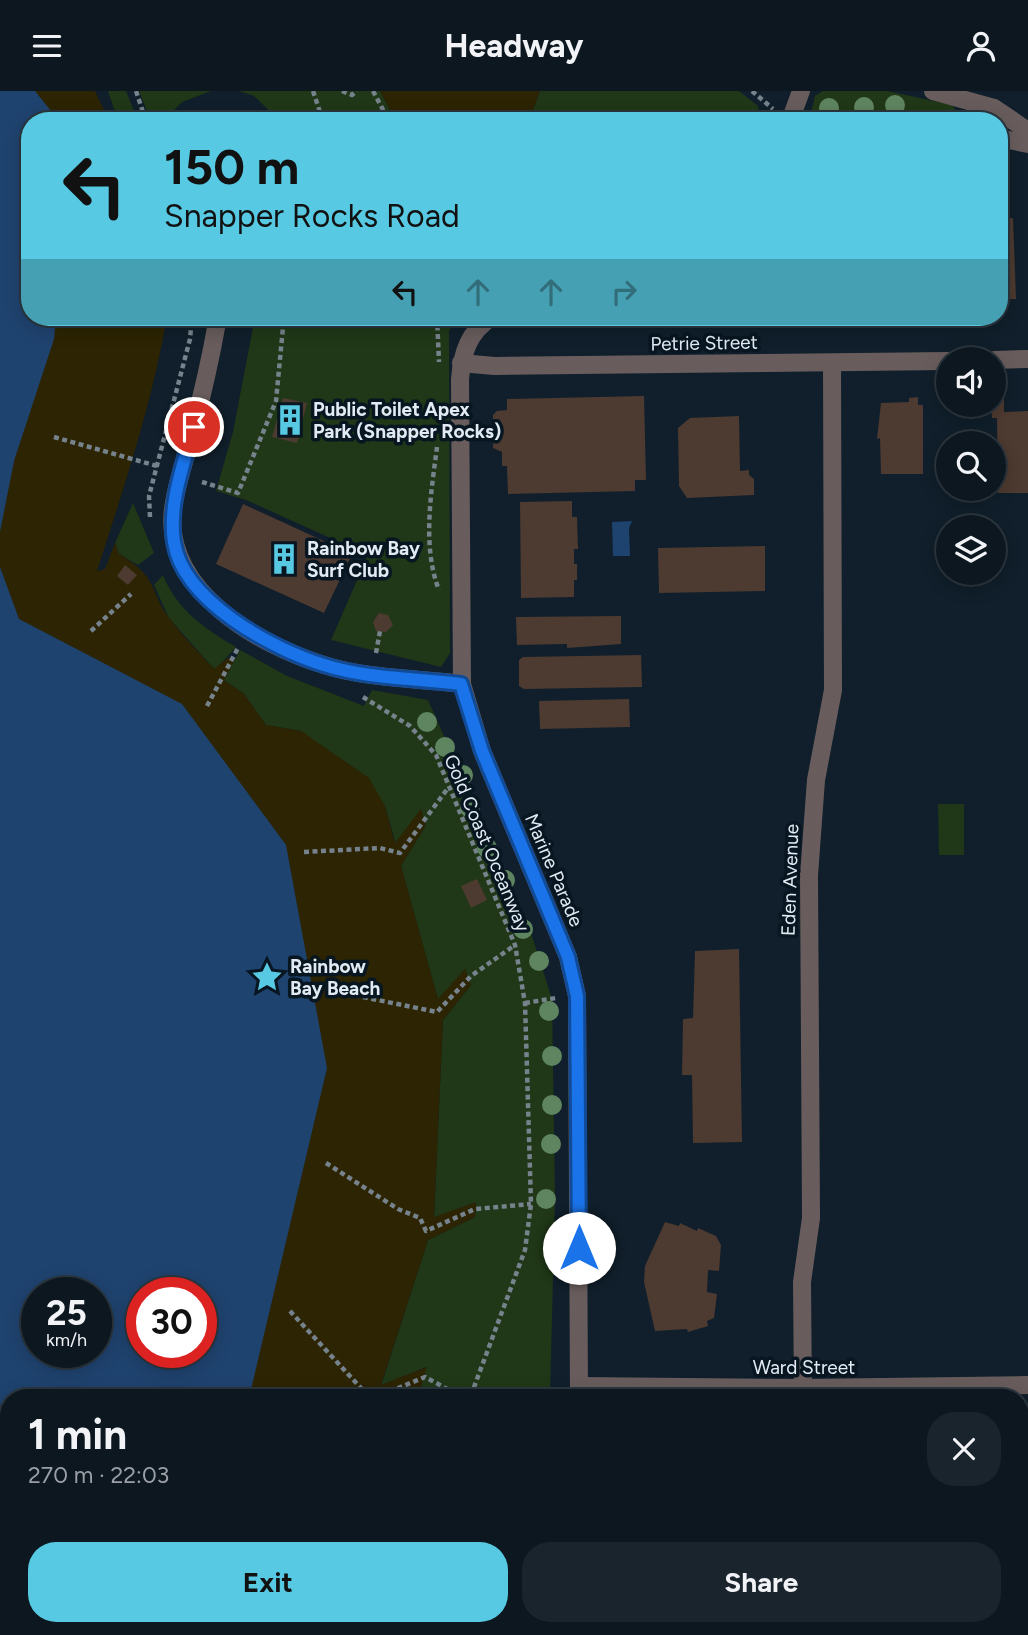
<!DOCTYPE html>
<meta charset="utf-8">
<style>
body{margin:0;font-family:Figtree,sans-serif;background:#1a242d;color:#f1f3f6;height:100vh;display:flex;flex-direction:column;font-size:26px;white-space:nowrap}
*{box-sizing:border-box;margin:0}
p{font-size:23px;color:#9a9fa5}
.icon{flex:none;width:38px;height:38px;fill:none;stroke:currentColor;stroke-width:2;stroke-linecap:round;stroke-linejoin:round}
.map{position:relative;flex:1;overflow:hidden}
.drawer{position:absolute;left:0px;top:1298px;width:1029px;height:247px;display:flex;flex-direction:column;background:#0c1720;border-radius:28px 28px 0 0;box-shadow:0 4px 18px #0003,0 0 0 2px #2c363e}
.drawer>*{flex:none}
.banner{position:absolute;left:21px;top:21px;width:987px;height:214px;border-radius:28px;box-shadow:0 4px 18px #0003,0 0 0 2px #2c363e;background:#57c9e2;color:#111;overflow:hidden}
.controls{position:absolute;left:936px;top:256px;display:grid;gap:14px}
.controls a{display:grid;place-items:center;width:70px;height:70px;border-radius:50%;background:#0c1720;box-shadow:0 4px 18px #0003,0 0 0 2px #2c363e;font-size:35px}
.speed{position:absolute;left:21px;top:1186px;display:flex;gap:14px;font-size:35px;font-weight:700;text-align:center}
.speed>*{display:grid;place-content:center;width:91px;height:91px;border-radius:50%;background:#0c1720;box-shadow:0 4px 18px #0003,0 0 0 2px #2c363e;line-height:1}
.speed small{font-size:18px;font-weight:400}
.speed .limit{border:10px solid #d22;background:#fff;color:#111}
.pin{position:absolute;display:grid;place-items:center;width:60px;height:60px;color:#fff;margin:-30px;border:4px solid #fff;border-radius:50%;box-shadow:0 2px 7px #0007}
.me{position:absolute;width:77px;margin:-38px;rotate:0deg;stroke-linejoin:round;filter:drop-shadow(0 0 5px #0008)}
.turn{display:flex;align-items:center;gap:24px;height:147px;padding:0 28px;font-size:32px}
.turn .icon{width:91px;height:91px;stroke-width:2.5}
.turn b{display:block;font-size:49px;line-height:60px}
.lanes{display:flex;align-items:center;height:66px;padding:0 28px;background:#0003;justify-content:center;gap:35px;direction:ltr}
.lanes .off{opacity:.35}
.round{display:grid;place-items:center;flex:none;width:74px;height:74px;border-radius:28px;background:#1a242d}
.summary{display:flex;align-items:center;justify-content:space-between;height:119px;padding:0 28px}
h1{font-size:42px;font-weight:700;line-height:52px}
.primary-button{display:flex;gap:14px;margin-top:auto;padding:14px 28px}
.primary-button a{flex:1;height:80px;border-radius:28px;background:#57c9e2;color:#111;font-size:28px;font-weight:700;line-height:80px;text-align:center}
.primary-button a+a{background:#1a242d;color:#f1f3f6}
header{display:flex;justify-content:space-between;align-items:center;height:91px;padding:0 28px;background:#0c1720;font-size:32px;font-weight:700}
.map>svg:first-child{display:block}
.green{fill:#203817}
.sand{fill:#2c2403;fill-rule:evenodd}
.water{fill:#1f436f;fill-rule:evenodd}
.building{fill:#4d3a30}
.lines{fill:none;stroke-linecap:round;stroke-linejoin:round}
.path{stroke:#76828c;stroke-width:4.5;stroke-dasharray:5 3.5;stroke-linecap:butt}
.street{stroke:#685d5c;stroke-width:18}
.tree{fill:#5f8560}
.route-casing{stroke:#114b97;stroke-width:18}
.route{stroke:#1a73e8;stroke-width:12}
.labels{text-anchor:middle;dominant-baseline:central;stroke-width:7;stroke-linejoin:round;paint-order:stroke}
.street-label{font-size:19px;fill:#e2ebf4;stroke:#071621}
.poi-label{font-size:19px;font-weight:bold;fill:#e2ebf4;stroke:#071621;text-anchor:start}
</style>
<header><svg class="icon" aria-label="menu" viewBox="0 0 24 24"><path d="M4 6h16M4 12h16M4 18h16"/></svg>Headway<svg class="icon" aria-label="person" viewBox="0 0 24 24"><circle cx="12" cy="8" r="4"/><path d="M4 21q1-7 8-7t8 7"/></svg></header>
<div class="map">
<svg width="1028" height="1544" viewBox="0 0 1028 1544">
<rect width="100%" height="100%" fill="#101f2b"/>
<!-- green -->
<g class="green">
<path d="M108,0H126L138,30H122L114,18Z"/>
<path d="M139,0H211L182,11L166,27L168,30H151Z"/>
<path d="M239,0H380L396,30H280L254,5Z"/>
<path d="M540,0H739L758,15L760,30H524L530,27Z"/>
<path d="M823,0H887L952,14L956,19L957,30H943L938,20L844,30H809L815,5Z"/>
<path d="M255,226H457L449,240L450,562L441,576L331,549L368,464L246,409L216,400L233,341Z"/>
<path d="M133,412L154,462L138,474L119,463L115,452Z"/>
<path d="M163,484C177,519 205,538 236,556L215,579L169,527L154,494Z"/>
<path d="M240,559L287,585L364,615L372,599L428,609L529,836L552,908L555,1105L550,1307H396L421,1296L426,1276L381,1295L428,1149L475,1126L476,1111L434,1127L443,929L471,894L465,879L438,909L401,775L426,734L421,719L396,753L385,715L301,640L266,634L244,603L224,589Z"/>
<path d="M938,713H964V764H939Z"/>
<path d="M305,1537V1536L449,1537L446,1544H302Z"/>
</g>
<!-- sand -->
<g class="sand">
<path d="M3,0H95L109,30H30V226H167C152,313 124,396 97,480L105,478L115,452L119,463C161,488 147,498 171,529C184,547 200,562 214,578L229,566L234,570L224,589L244,603L266,634L301,640L369,687L385,715L395,752L421,718L426,734L401,775L438,908L465,878L471,894L443,929L434,1126L476,1111L475,1126L428,1149L381,1294L427,1276L421,1296L396,1307H57L96,1262V1202L0,559V3ZM142,1202H201V1262H142Z"/>
<path d="M380,0H540L530,27L524,30H396Z"/>
<path d="M9,1536L305,1537L302,1544H5Z"/>
</g>
<!-- water -->
<g class="water">
<path d="M0,0H35L59,30H30V226H56L54,248L14,370L0,441Z"/>
<path d="M632,430L629,437L630,465H613L612,431Z"/>
<path d="M0,476L19,528L182,613L286,754L327,977L249,1307H9V1536L187,1537L185,1544H0ZM96,1202V1262H37V1202ZM201,1202V1262H142V1202Z"/>
</g>
<!-- building -->
<g class="building">
<path d="M1013,127L1016,208H999V128Z"/>
<path d="M644,305L646,389H635V400L508,403L507,375H502V361L493,357V324L497,320L507,319V308Z"/>
<path d="M918,306V314H923V383H881L880,347L877,348L881,312L909,311V307Z"/>
<path d="M283,307L307,312L297,352L272,346Z"/>
<path d="M1004,308V321L1028,320V402H998L997,327H992L991,313L994,309Z"/>
<path d="M739,325L740,380L749,379V384L754,388V404L687,407L679,395L678,337L690,327Z"/>
<path d="M572,410V426H577L578,458H574V473H577V489H574V506L521,507L520,411Z"/>
<path d="M243,413L352,463L324,522L216,473Z"/>
<path d="M765,455V500L659,502L658,457Z"/>
<path d="M125,474L137,484L128,494L117,485Z"/>
<path d="M379,522L388,524L393,534L386,541L376,540L373,531Z"/>
<path d="M621,525V553L567,557V553L517,554L516,526Z"/>
<path d="M641,564L642,596L524,598L519,595V569L523,566Z"/>
<path d="M629,608L630,636L540,638L539,610Z"/>
<path d="M477,788L487,809L471,817L461,795Z"/>
<path d="M739,858L742,1051L693,1052L692,984H682L683,928L693,927L695,860Z"/>
<path d="M665,1131L679,1135L680,1132L697,1140L698,1137L716,1145L721,1154L719,1180L708,1179L707,1201L717,1203L714,1227L707,1230L708,1235L688,1241L687,1238L655,1240L644,1191L645,1175Z"/>
<rect x="1020" y="1373" width="8" height="32"/>
</g>
<g class="lines">
<!-- path -->
<g class="path">
<path d="M136,0L146,30"/>
<path d="M313,0L323,30"/>
<path d="M342,0L352,4L357,0"/>
<path d="M373,0L389,30"/>
<path d="M752,0L773,18"/>
<path d="M437,226L439,271"/>
<path d="M54,346L157,375"/>
<path d="M437,356C431,402 422,456 439,499"/>
<path d="M202,391L238,402L276,310L284,226"/>
<path d="M150,426L149,405L190,248L192,226"/>
<path d="M91,540L131,503"/>
<path d="M376,562L380,540"/>
<path d="M363,606L410,635L436,664L515,854L525,912L531,1113L525,1159L470,1307"/>
<path d="M207,615L238,557"/>
<path d="M304,761L380,757L400,762L448,697"/>
<path d="M338,901L437,921L471,885L515,854"/>
<path d="M525,912L556,907"/>
<path d="M326,1072L398,1118L420,1127L426,1140L475,1118L531,1113"/>
<path d="M290,1220L370,1307"/>
<path d="M374,1307L425,1286L464,1307"/>
<path d="M394,1544L397,1536"/>
</g>
<!-- street -->
<g class="street">
<path d="M933,0L994,17L1028,40"/>
<path d="M790,30L801,0"/>
<path d="M999,47L1028,53"/>
<path d="M218,226C211,266 202,306 191,346C185,369 176,394 173,418C163,499 258,554 324,574C368,588 416,587 462,593"/>
<path d="M492,226C469,240 462,262 460,288L462,593L482,660L568,866L577,905L579,1307"/>
<path d="M994,269L1028,268"/>
<path d="M461,272L494,275L948,270"/>
<path d="M580,1295L803,1297L1028,1294"/>
<path d="M803,1307L802,1191L811,1127L809,784L816,689L833,599L832,272"/>
<path d="M1020,1331H1028"/>
<path d="M806,1536V1544"/>
<path d="M495,1544L498,1536"/>
</g>
</g>
<!-- trees -->
<g class="tree">
<circle cx="895" cy="14" r="10"/>
<circle cx="864" cy="16" r="10"/>
<circle cx="829" cy="17" r="10"/>
<circle cx="427" cy="631" r="10"/>
<circle cx="445" cy="656" r="10"/>
<circle cx="463" cy="684" r="10"/>
<circle cx="470" cy="717" r="10"/>
<circle cx="487" cy="757" r="10"/>
<circle cx="505" cy="789" r="10"/>
<circle cx="523" cy="838" r="10"/>
<circle cx="539" cy="870" r="10"/>
<circle cx="549" cy="920" r="10"/>
<circle cx="552" cy="965" r="10"/>
<circle cx="552" cy="1014" r="10"/>
<circle cx="551" cy="1053" r="10"/>
<circle cx="546" cy="1108" r="10"/>
</g>
<g class="lines">
<defs>
<path id="route" d="M194,336C184,372 168,413 174,451C183,510 272,558 324,574C368,588 416,587 461,593L482,660L568,866L577,905L579,1157"/>
</defs>
<!-- route casing -->
<use href="#route" class="route-casing"/>
<!-- route -->
<use href="#route" class="route"/>
</g>
<!-- icons -->
<defs>
<symbol id="building-bare" viewBox="-9 -9 18 18"><path d="M-4-6H4V6H1V3H-1V6H-4ZM-2.5-4.3h1.7v1.8h-1.7ZM.8-4.3h1.7v1.8H.8ZM-2.5-1h1.7V.8h-1.7ZM.8-1h1.7V.8H.8Z" fill="#57c9e2" stroke="#071621" stroke-width="2.5" paint-order="stroke"/></symbol>
<symbol id="sight-bare" viewBox="-9 -9 18 18"><path d="M0-6L1.8-2.2L6-1.7L2.9 1.2L3.7 5.4L0 3.3L-3.7 5.4L-2.9 1.2L-6-1.7L-1.8-2.2Z" fill="#57c9e2" stroke="#071621" stroke-width="2.5" paint-order="stroke"/></symbol>
</defs>
<g fill-rule="evenodd">
<use href="#building-bare" x="268" y="307" width="44" height="44"/>
<use href="#building-bare" x="262" y="446" width="44" height="44"/>
<use href="#sight-bare" x="245" y="864" width="44" height="44"/>
</g>
<g class="labels">
<!-- street labels -->
<g class="street-label">
<text transform="translate(704 252) rotate(-1)">Petrie Street</text>
<text transform="translate(487 752) rotate(67)">Gold Coast Oceanway</text>
<text transform="translate(554 779) rotate(67)">Marine Parade</text>
<text transform="translate(790 789) rotate(-88)">Eden Avenue</text>
<text x="804" y="1276">Ward Street</text>
</g>
<!-- poi labels -->
<g class="poi-label">
<text x="313" y="318">Public Toilet Apex<tspan x="313" dy="22">Park (Snapper Rocks)</tspan></text>
<text x="307" y="457">Rainbow Bay<tspan x="307" dy="22">Surf Club</tspan></text>
<text x="290" y="875">Rainbow<tspan x="290" dy="22">Bay Beach</tspan></text>
</g>
</g>
</svg>
<div class="controls">
<a><svg class="icon" aria-label="sound" viewBox="0 0 24 24"><path d="M4 9h4l5-4v14l-5-4H4zM17 9q2 3 0 6"/></svg></a>
<a><svg class="icon" aria-label="search" viewBox="0 0 24 24"><circle cx="10" cy="10" r="6"/><path d="M15 15l6 6"/></svg></a>
<a><svg class="icon" aria-label="layers" viewBox="0 0 24 24"><path d="M12 4l9 5-9 5-9-5zM3 14l9 5 9-5"/></svg></a>
</div>
<div class="speed"><div>25<small>km/h</small></div><div class="limit">30</div></div>
<div class="pin" style="left:194px;top:336px;background:#d93025"><svg class="icon" aria-label="arrive" viewBox="0 0 24 24"><path d="M6 21V4h12l-3 4 3 4H6"/></svg></div>
<svg class="me" style="left:579px;top:1157px" viewBox="-20 -20 40 40"><circle r="19" fill="#fff"/><path d="M0-13L10 11 0 6-10 11z" fill="#1a73e8"/></svg>
<div class="banner">
<div class="turn"><svg class="icon" aria-label="left" viewBox="0 0 24 24"><path d="M17 20v-9H6M10 6l-5 5 5 5"/></svg><div><b>150 m</b>Snapper Rocks Road</div></div>
<div class="lanes"><svg class="icon" aria-label="left" viewBox="0 0 24 24"><path d="M17 20v-9H6M10 6l-5 5 5 5"/></svg><svg class="icon off" aria-label="ahead" viewBox="0 0 24 24"><path d="M12 20V5M6 11l6-6 6 6"/></svg><svg class="icon off" aria-label="ahead" viewBox="0 0 24 24"><path d="M12 20V5M6 11l6-6 6 6"/></svg><svg class="icon off" aria-label="right" viewBox="0 0 24 24"><path d="M7 20v-9h11M14 6l5 5-5 5"/></svg></div>
</div>
<section class="drawer">
<div class="summary"><div><h1>1 min</h1><p>270 m · 22:03</p></div><a class="round"><svg class="icon" aria-label="close" viewBox="0 0 24 24"><path d="M6 6l12 12M18 6L6 18"/></svg></a></div>
<div class="primary-button"><a>Exit</a><a>Share</a></div>
</section>
</div>
